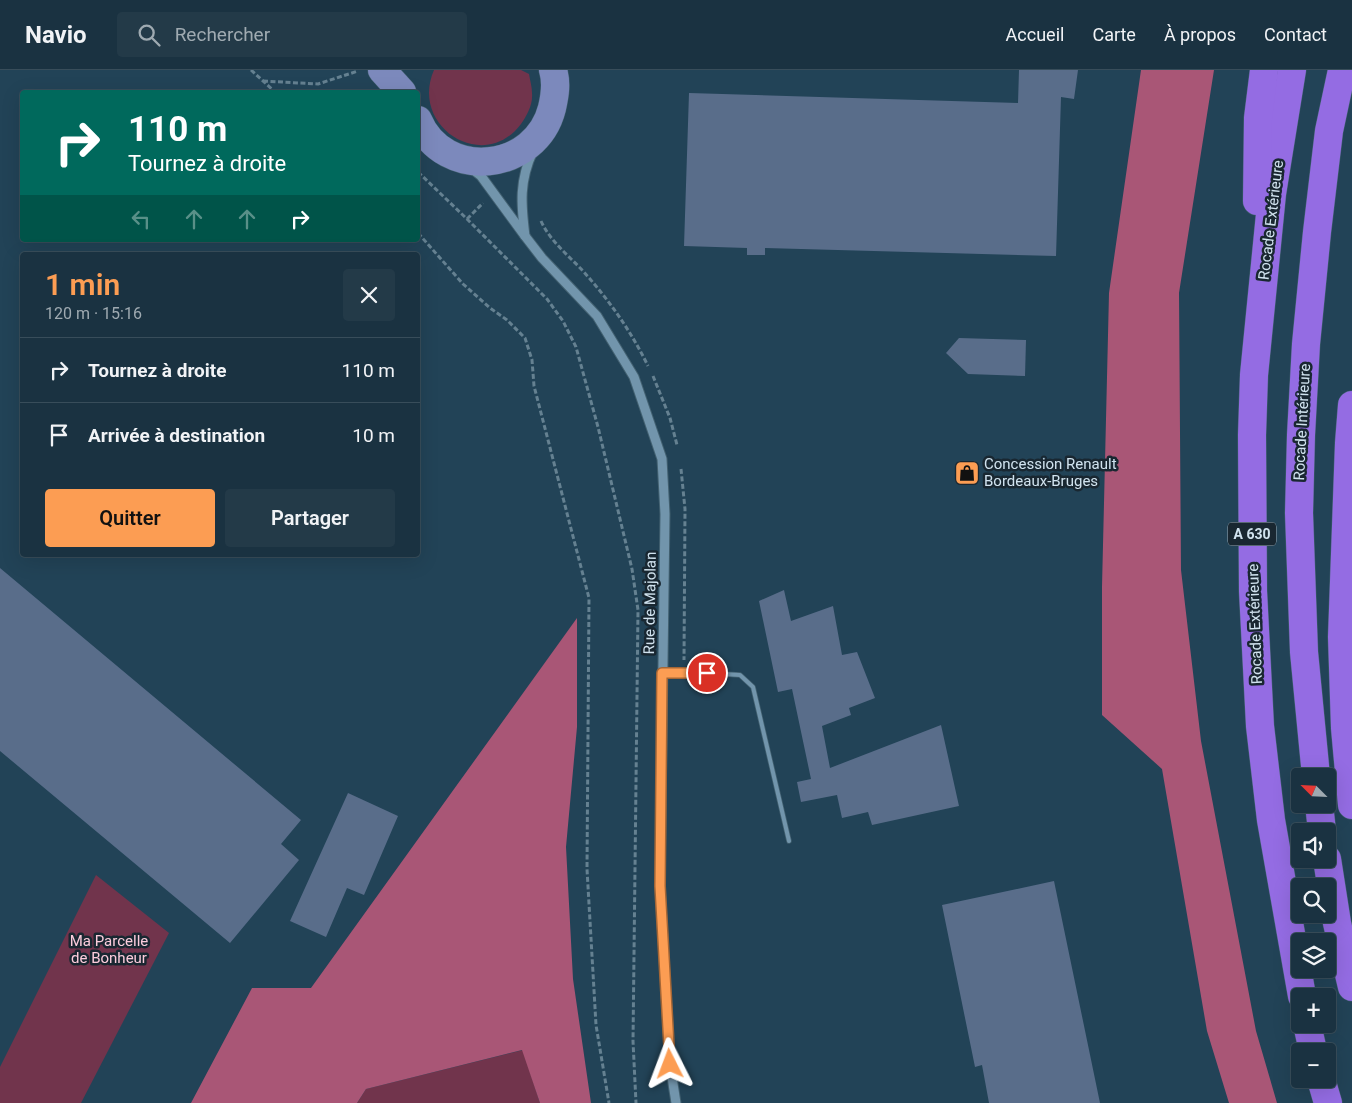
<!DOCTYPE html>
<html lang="fr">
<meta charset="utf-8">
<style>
body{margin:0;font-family:Roboto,sans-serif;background:#233a48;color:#f1f3f6;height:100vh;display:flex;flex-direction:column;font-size:19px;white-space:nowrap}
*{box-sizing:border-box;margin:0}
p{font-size:16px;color:#9faab1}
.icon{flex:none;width:28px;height:28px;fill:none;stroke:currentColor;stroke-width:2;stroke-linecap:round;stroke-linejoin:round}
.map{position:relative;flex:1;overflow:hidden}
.side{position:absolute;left:20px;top:182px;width:400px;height:305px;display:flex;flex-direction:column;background:#1a3241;border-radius:5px;box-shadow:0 5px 20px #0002,0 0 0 1px #384d5a}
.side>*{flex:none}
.guide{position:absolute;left:20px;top:20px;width:400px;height:152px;border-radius:5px;box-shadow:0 5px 20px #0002,0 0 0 1px #384d5a;background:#00695c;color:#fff;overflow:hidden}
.needle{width:32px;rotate:294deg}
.tools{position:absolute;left:1291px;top:698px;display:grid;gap:10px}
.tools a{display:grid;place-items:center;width:45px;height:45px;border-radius:5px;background:#1a3241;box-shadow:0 5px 20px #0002,0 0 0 1px #384d5a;font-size:25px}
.pin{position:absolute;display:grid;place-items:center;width:42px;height:42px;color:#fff;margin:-21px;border:2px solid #fff;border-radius:50%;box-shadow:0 1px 5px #0007}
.me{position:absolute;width:55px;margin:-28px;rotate:357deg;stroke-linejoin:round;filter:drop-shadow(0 0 4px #0008)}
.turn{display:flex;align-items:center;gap:18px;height:105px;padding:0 25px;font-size:22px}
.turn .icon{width:65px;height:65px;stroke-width:2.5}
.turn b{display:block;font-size:35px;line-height:42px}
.lanes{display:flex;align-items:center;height:48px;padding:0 25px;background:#0003;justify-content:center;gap:25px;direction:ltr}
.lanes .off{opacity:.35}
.round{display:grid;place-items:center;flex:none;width:52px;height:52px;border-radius:5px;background:#233a48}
.headline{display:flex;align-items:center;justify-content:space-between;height:85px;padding:0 25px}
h1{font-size:30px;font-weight:600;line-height:38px;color:#fc9d53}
.button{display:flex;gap:10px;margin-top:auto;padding:10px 25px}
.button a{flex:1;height:58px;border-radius:5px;background:#fc9d53;color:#111;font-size:20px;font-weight:600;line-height:58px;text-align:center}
.button a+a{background:#233a48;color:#f1f3f6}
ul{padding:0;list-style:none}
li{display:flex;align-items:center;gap:15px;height:65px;padding:0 25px;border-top:1px solid #384d5a}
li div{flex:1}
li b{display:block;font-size:19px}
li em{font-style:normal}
header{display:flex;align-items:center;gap:30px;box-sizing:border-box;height:70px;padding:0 25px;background:#1a3241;border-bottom:1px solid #384d5a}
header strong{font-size:24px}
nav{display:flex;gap:28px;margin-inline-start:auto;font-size:18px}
.search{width:350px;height:45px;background:#233a48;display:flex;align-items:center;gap:12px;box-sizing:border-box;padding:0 18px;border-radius:5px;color:#9faab1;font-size:19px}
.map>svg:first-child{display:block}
.green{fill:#71344c}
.forest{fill:#a95676}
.building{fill:#596d8a}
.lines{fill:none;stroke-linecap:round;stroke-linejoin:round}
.service-casing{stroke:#436171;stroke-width:5.5}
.tertiary-casing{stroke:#436171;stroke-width:11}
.secondary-casing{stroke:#436171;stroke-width:29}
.motorway-casing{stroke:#436171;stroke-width:29}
.path{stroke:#658191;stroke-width:3;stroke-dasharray:5 2.5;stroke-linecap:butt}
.service{stroke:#7295ac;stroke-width:4}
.tertiary{stroke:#7295ac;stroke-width:9}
.secondary{stroke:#7c89bc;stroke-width:28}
.motorway{stroke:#946ce3;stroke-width:28}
.route-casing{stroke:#a46636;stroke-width:12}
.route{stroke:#fc9d53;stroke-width:9}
.labels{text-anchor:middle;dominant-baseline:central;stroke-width:5;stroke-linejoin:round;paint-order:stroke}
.shield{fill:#192731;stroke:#9aabb6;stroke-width:1}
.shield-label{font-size:14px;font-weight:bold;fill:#d1e3ef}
.street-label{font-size:15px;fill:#d1e3ef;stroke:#192731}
.poi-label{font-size:15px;fill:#d1e3ef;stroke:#192731;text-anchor:start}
.park-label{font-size:15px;fill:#fcccdc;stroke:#192731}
</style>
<header>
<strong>Navio</strong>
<div class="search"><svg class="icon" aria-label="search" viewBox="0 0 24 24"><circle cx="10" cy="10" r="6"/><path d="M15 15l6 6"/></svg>Rechercher</div>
<nav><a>Accueil</a><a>Carte</a><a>À propos</a><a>Contact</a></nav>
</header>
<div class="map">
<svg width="1352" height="1033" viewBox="0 0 1352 1033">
<rect width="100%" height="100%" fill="#224357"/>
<!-- green -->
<g class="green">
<path d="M434,0H521L529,4C530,10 532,17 532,23C533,35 527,45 521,54C484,104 409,57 434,0Z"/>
<path d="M96,805L169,863L81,1033H0V997Z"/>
<path d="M523,980L540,1033H357L366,1019Z"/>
</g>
<!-- forest -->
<g class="forest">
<path d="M1141,0H1214L1179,223L1181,500L1201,671L1256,961L1277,1033H1229L1207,961L1162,699L1102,645V517L1109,223Z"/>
<path d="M577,548V657L566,777L573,909L591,1033H540L522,980L366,1019L357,1033H191L252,918H311Z"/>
</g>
<!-- building -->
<g class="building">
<path d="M1019,0H1078L1074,29L1061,27L1056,186L765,178V185H747V178L684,176L689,23L1018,33Z"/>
<path d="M959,268L1026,270L1025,306L968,304L946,283Z"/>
<path d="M0,498L301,750L281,774L299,790L230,873L0,681Z"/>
<path d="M784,520L791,551L833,536L842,585L857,582L875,628L849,638L851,645L822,656L830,698L941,655L959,736L872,755L868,742L842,748L837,725L801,732L797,712L811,709L792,619L778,622L759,531Z"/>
<path d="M348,723L398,746L364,825L347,818L326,867L290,851Z"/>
<path d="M1054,811L1100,1033H989L982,995L975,997L942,835Z"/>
</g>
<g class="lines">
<defs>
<path id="service" d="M664,603H707L740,605L753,617L789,771"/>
<g id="tertiary">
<path d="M472,99L481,106L525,166L542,188L597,246L634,307L662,389L665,444L660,816L670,994L676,1033"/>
<path d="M525,166C521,134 519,111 533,81"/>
</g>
<g id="secondary">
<path d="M382,0L402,22"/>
<path d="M418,50C444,112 536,102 552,38C555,25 557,13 553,0"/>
</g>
<g id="motorway">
<path d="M1292,0L1272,124L1254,305L1252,365L1253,521L1260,656L1271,750L1302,926"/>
<path d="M1257,131L1258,48L1264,0"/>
<path d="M1352,335L1349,373L1342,567L1345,658L1352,735"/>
<path d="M1316,706L1304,582L1299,443L1301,365L1306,274L1317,162L1329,61L1342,0"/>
<path d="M1319,734L1322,761"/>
<path d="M1327,789L1337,853L1352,917"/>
<path d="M1307,954L1313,981"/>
<path d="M1321,1009L1328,1033"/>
</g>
</defs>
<!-- service casing -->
<use href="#service" class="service-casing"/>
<!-- tertiary casing -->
<use href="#tertiary" class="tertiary-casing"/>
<!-- secondary casing -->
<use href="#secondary" class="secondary-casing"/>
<!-- motorway casing -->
<use href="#motorway" class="motorway-casing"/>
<!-- path -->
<g class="path">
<path d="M251,0L275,22"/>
<path d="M263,11L318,14L358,1"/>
<path d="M418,102L467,149L547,229L563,251L576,277L598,357L632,499L638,540L633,971L636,1033"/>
<path d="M467,149L483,133"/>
<path d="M541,151C550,171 568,185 583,201C609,230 631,261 648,296"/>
<path d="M418,163L463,214L490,238L507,250L525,268L532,290L534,316L589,528L587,799L596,955L609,1033"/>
<path d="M653,306L670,348L677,375"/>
<path d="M681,399L685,439L684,590"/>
</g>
<!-- service -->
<use href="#service" class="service"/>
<!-- tertiary -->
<use href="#tertiary" class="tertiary"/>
<!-- secondary -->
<use href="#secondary" class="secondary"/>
<!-- motorway -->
<use href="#motorway" class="motorway"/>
</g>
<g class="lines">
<defs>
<path id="route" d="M670,994L660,816L662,603H707"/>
</defs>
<!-- route casing -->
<use href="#route" class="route-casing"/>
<!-- route -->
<use href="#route" class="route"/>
</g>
<!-- icons -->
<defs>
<symbol id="shop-square" viewBox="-11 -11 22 22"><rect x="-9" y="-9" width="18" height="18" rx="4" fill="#fc9d53" stroke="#192731"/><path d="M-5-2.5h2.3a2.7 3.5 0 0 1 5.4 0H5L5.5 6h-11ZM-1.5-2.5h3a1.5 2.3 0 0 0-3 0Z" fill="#111"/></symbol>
</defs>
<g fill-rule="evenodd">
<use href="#shop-square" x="953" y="389" width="28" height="28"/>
</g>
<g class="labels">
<!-- shield labels -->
<rect class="shield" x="1228" y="452.5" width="48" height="23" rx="4"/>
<g class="shield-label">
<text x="1252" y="464">A 630</text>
</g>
<!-- street labels -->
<g class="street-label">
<text transform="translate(1271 150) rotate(-83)">Rocade Extérieure</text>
<text transform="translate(1302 352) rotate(-87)">Rocade Intérieure</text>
<text transform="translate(650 533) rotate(-89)">Rue de Majolan</text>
<text transform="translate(1255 554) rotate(-92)">Rocade Extérieure</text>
</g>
<!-- poi labels -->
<g class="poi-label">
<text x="984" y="394">Concession Renault<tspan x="984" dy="17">Bordeaux-Bruges</tspan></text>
</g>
<!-- park labels -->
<g class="park-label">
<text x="109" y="871">Ma Parcelle<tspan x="109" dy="17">de Bonheur</tspan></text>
</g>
</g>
</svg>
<div class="tools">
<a><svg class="needle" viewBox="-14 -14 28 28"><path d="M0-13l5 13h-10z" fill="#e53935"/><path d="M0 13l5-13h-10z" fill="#9faab1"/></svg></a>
<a><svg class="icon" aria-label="sound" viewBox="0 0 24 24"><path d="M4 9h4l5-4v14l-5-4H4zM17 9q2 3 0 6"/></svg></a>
<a><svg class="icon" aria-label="search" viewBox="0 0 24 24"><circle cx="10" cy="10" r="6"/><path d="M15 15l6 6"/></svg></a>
<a><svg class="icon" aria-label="layers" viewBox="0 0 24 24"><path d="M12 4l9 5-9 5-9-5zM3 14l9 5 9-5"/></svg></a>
<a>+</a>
<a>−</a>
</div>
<div class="pin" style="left:707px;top:603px;background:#d93025"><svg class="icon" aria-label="arrive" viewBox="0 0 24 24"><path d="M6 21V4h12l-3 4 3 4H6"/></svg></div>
<svg class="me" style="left:670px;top:994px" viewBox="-20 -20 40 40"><path d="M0-17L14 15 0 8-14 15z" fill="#fc9d53" stroke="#fff" stroke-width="4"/></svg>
<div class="guide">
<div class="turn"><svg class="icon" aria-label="right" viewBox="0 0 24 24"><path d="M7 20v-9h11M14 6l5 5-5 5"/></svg><div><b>110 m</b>Tournez à droite</div></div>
<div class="lanes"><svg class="icon off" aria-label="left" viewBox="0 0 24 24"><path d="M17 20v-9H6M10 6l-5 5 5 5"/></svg><svg class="icon off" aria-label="ahead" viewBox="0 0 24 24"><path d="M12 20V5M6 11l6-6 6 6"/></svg><svg class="icon off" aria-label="ahead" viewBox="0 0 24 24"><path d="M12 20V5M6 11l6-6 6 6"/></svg><svg class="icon" aria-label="right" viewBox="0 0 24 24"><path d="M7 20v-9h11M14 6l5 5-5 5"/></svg></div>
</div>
<section class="side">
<div class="headline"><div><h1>1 min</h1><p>120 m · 15:16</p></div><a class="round"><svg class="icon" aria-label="close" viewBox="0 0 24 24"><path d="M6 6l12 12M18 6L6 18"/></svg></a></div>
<ul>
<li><svg class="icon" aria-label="right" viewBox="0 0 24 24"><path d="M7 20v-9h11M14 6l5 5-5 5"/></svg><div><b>Tournez à droite</b></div><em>110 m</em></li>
<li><svg class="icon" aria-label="arrive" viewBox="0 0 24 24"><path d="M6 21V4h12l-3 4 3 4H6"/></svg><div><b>Arrivée à destination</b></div><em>10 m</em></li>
</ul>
<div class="button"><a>Quitter</a><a>Partager</a></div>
</section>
</div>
